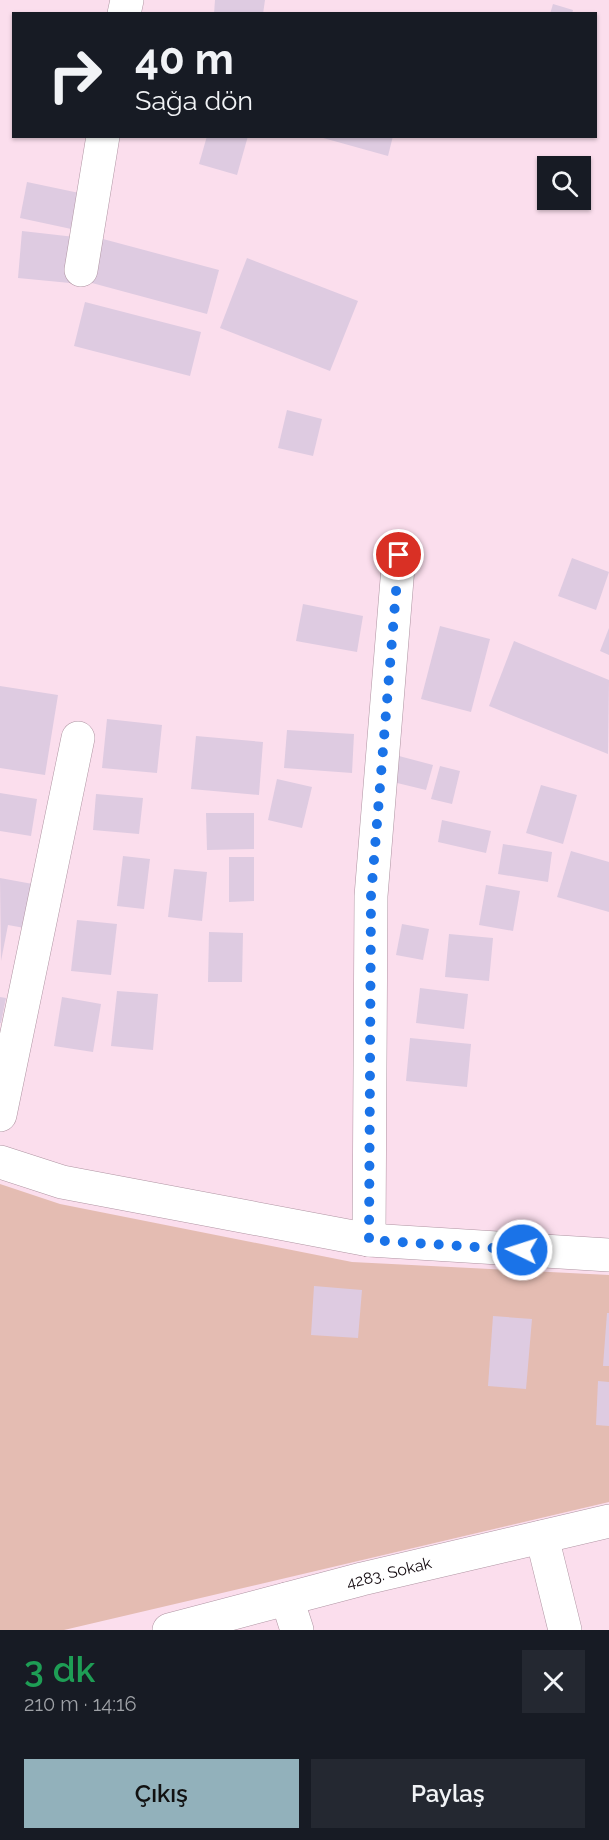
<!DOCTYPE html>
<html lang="tr">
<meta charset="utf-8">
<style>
body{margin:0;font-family:Raleway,sans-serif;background:#242831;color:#f1f3f6;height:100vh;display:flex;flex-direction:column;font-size:22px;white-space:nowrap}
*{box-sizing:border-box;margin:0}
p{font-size:20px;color:#9ea1a6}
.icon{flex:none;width:33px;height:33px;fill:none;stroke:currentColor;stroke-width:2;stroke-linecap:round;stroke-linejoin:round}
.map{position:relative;height:1630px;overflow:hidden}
.details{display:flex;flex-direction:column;background:#171b24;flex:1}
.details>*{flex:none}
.banner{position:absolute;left:12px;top:12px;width:585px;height:126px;border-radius:0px;box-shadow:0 2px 4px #0004;background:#171b24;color:#f1f3f6;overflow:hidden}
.buttons{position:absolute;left:537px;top:156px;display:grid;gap:12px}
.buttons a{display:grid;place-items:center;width:54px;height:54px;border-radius:0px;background:#171b24;box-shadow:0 2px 4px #0004;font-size:30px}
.pin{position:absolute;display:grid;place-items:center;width:51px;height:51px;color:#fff;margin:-26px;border:3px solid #fff;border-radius:50%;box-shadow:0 2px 6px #0007}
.me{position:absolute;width:66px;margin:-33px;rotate:274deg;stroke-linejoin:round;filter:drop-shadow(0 0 4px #0008)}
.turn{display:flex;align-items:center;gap:21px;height:126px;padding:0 24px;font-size:27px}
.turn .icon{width:78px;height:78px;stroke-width:2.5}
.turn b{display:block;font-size:42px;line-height:51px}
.round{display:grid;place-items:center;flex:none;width:63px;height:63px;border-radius:0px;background:#242831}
.headline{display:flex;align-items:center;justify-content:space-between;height:102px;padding:0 24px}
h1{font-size:36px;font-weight:600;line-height:45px;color:#1e9e55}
.button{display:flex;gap:12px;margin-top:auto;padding:12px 24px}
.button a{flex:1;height:69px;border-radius:0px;background:#92b1bb;color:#111;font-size:24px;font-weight:600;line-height:69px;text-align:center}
.button a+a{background:#242831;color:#f1f3f6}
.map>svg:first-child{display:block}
.green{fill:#e4bcb2}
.building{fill:#decbe1}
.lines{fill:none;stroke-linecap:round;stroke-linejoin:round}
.minor-casing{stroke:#af94a2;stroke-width:34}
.minor{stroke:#fff;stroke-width:33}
.route{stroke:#1a73e8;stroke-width:10;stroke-dasharray:0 18}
.labels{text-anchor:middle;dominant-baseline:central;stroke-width:6;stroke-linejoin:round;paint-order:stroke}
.street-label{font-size:16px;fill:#150c11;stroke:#fff}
</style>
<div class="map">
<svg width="609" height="1630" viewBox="0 0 609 1630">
<rect width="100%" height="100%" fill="#fbdeed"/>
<!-- green -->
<path class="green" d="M0,1184L60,1204L352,1262L609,1275V1502L64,1630H0Z"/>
<!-- building -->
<g class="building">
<path d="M215,0H265L263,14H214Z"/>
<path d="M553,4L573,10L572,14H550Z"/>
<path d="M207,136H248L237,175L199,164Z"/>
<path d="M316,136H393L388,156Z"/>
<path d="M27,182L84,194L76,230L20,218Z"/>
<path d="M22,231L75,237L70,283L18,278Z"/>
<path d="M103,239L219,270L207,314L92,283Z"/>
<path d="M247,258L358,301L330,371L220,328Z"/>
<path d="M85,302L201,332L190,376L74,346Z"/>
<path d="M287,410L322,419L313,456L278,448Z"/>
<path d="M572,558L609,572L596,610L558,596Z"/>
<path d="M303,604L363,616L357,652L296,641Z"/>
<path d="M440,626L490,639L471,712L421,699Z"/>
<path d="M609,628V655L600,651Z"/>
<path d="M514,641L609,680L608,754L489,706Z"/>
<path d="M0,686L58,695L45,775L0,768Z"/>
<path d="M107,719L162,725L157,773L102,768Z"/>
<path d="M287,730L354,734L352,773L284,768Z"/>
<path d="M196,736L263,742L259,795L191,789Z"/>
<path d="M399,756L433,765L426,790L393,782Z"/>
<path d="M440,766L460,771L452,804L431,799Z"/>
<path d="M277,779L312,787L302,828L268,820Z"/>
<path d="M541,785L577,795L563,844L526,833Z"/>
<path d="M0,793L37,799L31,836L0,831Z"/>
<path d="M96,794L143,798L139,834L93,830Z"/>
<path d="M206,813H254V849L207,850Z"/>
<path d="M442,820L491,831L486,853L438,842Z"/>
<path d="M503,844L552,852L548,882L498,874Z"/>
<path d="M571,851L609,862V912L557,897Z"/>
<path d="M123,856L150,859L144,909L117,906Z"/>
<path d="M229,857H254V901L229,902Z"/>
<path d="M174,869L207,872L202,921L168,917Z"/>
<path d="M0,878L38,885L30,929L8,925L1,961Z"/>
<path d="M486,885L520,891L513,931L479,925Z"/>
<path d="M77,920L117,924L111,975L71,971Z"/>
<path d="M402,924L429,929L423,960L396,955Z"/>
<path d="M209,932L243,933L242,982H208Z"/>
<path d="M449,934L493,938L489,981L445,977Z"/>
<path d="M420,988L468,994L464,1029L416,1023Z"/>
<path d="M117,991L158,994L153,1050L111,1046Z"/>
<path d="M0,997L6,998L1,1023H0Z"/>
<path d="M62,997L101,1004L93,1052L54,1046Z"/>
<path d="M410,1038L471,1044L467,1087L406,1081Z"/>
<path d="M314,1286L362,1290L358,1338L311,1335Z"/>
<path d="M607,1313H609V1366H603Z"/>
<path d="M493,1316L532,1319L526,1389L488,1386Z"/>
<path d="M598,1381L609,1382V1426L596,1425Z"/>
</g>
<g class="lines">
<defs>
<g id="minor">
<path d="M124,14L127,0"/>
<path d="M81,270L103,136"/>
<path d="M0,1115L78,738"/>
<path d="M0,1162L62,1182L369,1240L609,1255"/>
<path d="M369,1240L371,896L399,555"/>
<path d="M542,1537L565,1630"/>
<path d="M287,1599L297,1630"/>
<path d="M169,1630L362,1579L609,1521"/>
</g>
</defs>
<!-- minor casing -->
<use href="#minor" class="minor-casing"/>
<!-- minor -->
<use href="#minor" class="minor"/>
</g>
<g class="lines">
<!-- route -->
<path class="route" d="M399,555L371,896L369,1240L522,1250"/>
</g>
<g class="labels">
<!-- street labels -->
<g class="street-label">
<text transform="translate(389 1573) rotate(-14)">4283. Sokak</text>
</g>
</g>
</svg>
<div class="buttons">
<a><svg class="icon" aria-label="search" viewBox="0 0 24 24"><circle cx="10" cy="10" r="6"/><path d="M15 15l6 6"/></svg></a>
</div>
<div class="pin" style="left:399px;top:555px;background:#d93025"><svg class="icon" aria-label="arrive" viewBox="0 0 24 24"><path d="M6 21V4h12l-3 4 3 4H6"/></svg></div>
<svg class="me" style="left:522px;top:1250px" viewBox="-20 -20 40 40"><circle r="17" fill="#1a73e8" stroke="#fff" stroke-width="3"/><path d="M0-11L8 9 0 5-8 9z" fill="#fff"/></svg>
<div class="banner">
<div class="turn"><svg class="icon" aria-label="right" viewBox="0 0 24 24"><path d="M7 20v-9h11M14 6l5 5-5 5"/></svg><div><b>40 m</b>Sağa dön</div></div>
</div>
</div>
<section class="details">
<div class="headline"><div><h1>3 dk</h1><p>210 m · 14:16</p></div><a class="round"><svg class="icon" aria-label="close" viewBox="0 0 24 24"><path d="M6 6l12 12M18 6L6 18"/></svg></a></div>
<div class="button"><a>Çıkış</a><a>Paylaş</a></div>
</section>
